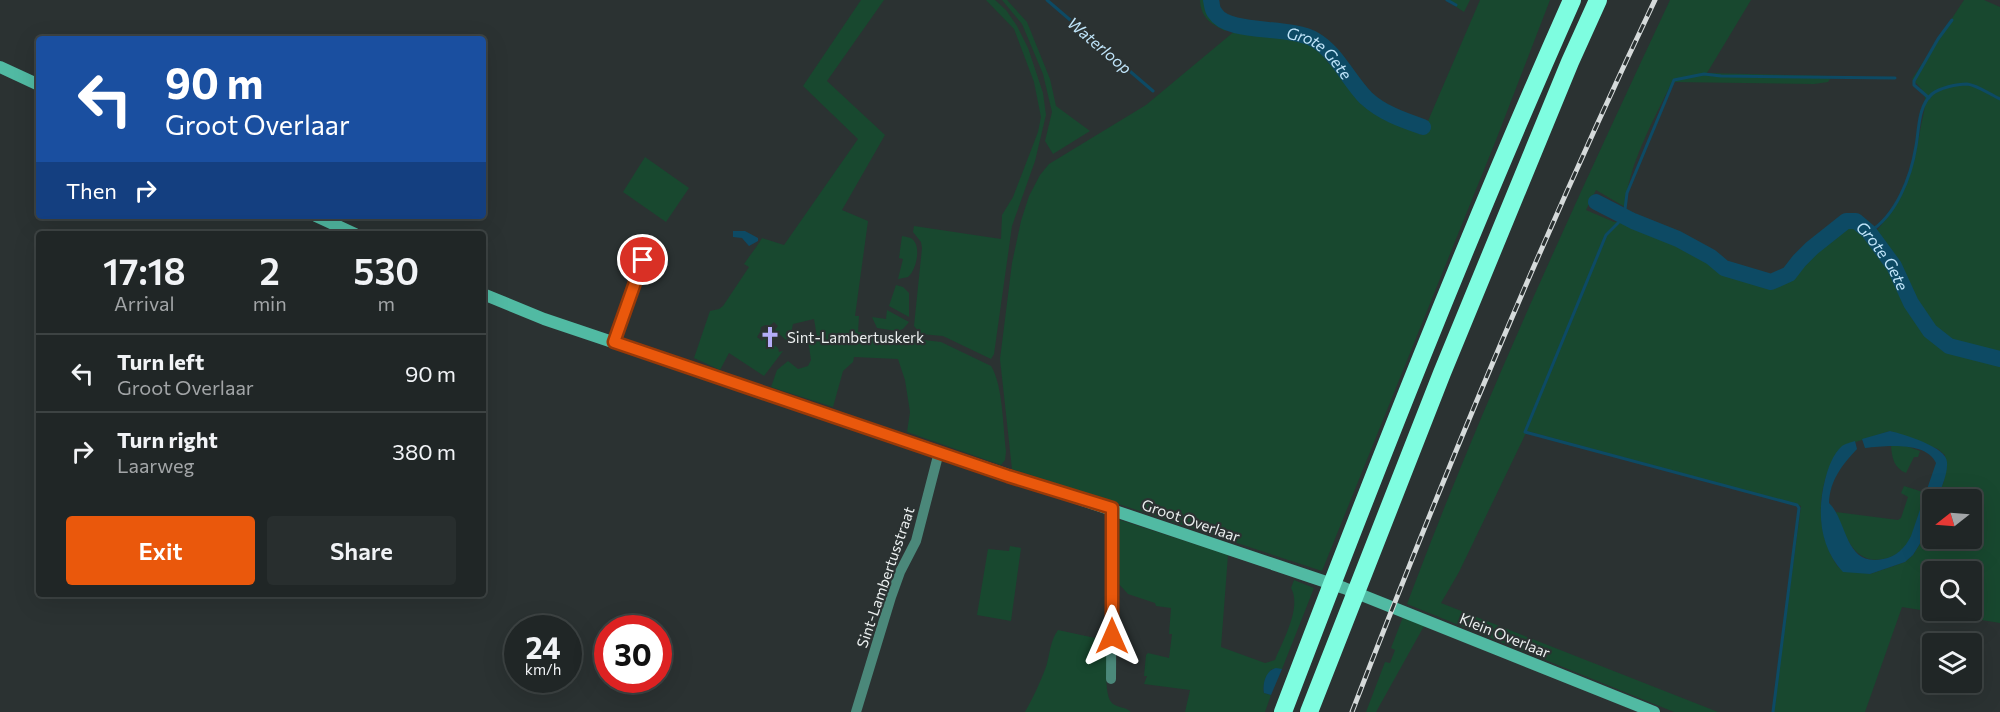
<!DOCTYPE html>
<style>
body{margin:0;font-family:Commissioner,sans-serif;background:#282e2e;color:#f1f3f6;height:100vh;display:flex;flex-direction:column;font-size:22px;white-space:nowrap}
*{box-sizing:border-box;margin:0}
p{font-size:20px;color:#a2a5a7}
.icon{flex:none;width:33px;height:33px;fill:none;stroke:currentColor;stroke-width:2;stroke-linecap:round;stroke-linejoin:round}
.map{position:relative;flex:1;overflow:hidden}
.panel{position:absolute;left:36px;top:231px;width:450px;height:366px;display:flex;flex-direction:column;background:#202626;border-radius:6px;box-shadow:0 6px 24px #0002,0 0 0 2px #3d4343}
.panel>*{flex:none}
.banner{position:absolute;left:36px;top:36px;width:450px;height:183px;border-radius:6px;box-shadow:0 6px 24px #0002,0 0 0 2px #3d4343;background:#1a4fa0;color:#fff;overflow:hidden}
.needle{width:39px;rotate:253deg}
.buttons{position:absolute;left:1922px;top:489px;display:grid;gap:12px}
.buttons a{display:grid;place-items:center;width:60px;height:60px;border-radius:6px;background:#202626;box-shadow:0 6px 24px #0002,0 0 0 2px #3d4343;font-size:30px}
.speed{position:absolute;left:504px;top:615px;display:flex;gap:12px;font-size:30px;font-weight:700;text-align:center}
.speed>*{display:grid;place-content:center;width:78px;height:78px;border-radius:50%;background:#202626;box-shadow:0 6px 24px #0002,0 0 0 2px #3d4343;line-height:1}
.speed small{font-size:15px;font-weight:400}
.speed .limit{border:9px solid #d22;background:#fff;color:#111}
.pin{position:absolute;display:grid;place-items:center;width:51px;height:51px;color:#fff;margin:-26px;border:3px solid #fff;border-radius:50%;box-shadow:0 2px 6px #0007}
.me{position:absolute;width:66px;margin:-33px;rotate:0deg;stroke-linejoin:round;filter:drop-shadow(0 0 4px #0008)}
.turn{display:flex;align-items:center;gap:21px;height:126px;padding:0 30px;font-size:27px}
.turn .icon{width:78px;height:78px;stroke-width:2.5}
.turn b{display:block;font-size:42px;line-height:51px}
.then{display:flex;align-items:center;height:57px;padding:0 30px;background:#0003;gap:12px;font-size:22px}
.eta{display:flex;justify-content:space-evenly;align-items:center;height:102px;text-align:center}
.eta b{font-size:36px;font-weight:600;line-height:42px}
.button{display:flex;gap:12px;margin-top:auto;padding:12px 30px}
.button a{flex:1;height:69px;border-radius:6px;background:#ea580c;color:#fff;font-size:24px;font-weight:600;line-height:69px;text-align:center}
.button a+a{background:#282e2e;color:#f1f3f6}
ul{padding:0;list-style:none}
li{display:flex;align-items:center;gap:18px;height:78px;padding:0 30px;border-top:2px solid #3d4343}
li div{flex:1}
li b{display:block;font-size:22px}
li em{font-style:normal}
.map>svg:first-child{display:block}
.green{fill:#18482f;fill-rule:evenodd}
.water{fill:#0d4a64}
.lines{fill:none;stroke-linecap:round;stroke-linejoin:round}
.stream{stroke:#0d4a64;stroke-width:3}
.river{stroke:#0d4a64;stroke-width:16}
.street{stroke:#4b887a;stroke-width:10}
.secondary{stroke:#51baa3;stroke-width:12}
.highway{stroke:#7efde0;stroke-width:18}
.rail-casing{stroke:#d5dada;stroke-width:5}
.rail{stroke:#2b3232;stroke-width:3;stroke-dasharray:9;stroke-linecap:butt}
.route-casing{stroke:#983908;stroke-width:15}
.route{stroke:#ea580c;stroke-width:10}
.labels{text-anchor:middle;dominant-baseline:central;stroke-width:4.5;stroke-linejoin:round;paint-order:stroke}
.poi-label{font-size:15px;fill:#ebefef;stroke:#2b3232;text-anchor:start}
.street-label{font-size:15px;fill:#ebefef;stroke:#2b3232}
.water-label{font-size:16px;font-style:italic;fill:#c0e5fa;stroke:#2b3232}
</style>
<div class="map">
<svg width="2000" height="712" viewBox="0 0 2000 712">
<rect width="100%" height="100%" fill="#2b3232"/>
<!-- green -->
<g class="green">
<path d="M861,0H884L827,81L885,135L842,210L868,221L855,316H859L858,332L941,342L991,366C1003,385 1003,428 1006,451L1005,460L1001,465L907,432L910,412L905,380L898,359L854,357L853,362L843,371L833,407L771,387L777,370L788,361L798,369L808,366L811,360L808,340L817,337L814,319L793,324L789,343L775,330L778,326L774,322L768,327L765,325L761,327L760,332L757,337L762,341L765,338L778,348L779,352L783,351L764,376L729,353L720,370L694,358L710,311L719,309L723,306L749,267L744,264C750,255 757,247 762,238L784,245L858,139L803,86Z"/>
<path d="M986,0H995L1006,10L1017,26L1028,48L1043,93L1046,115L1035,161L1012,226L994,354L991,359L943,336L921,334L914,326L922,248L921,242L913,232L914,226L1001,239L1002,215L1013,197L1038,132L1041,117L1034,82L1014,29Z"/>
<path d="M1002,0H1007L1027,22L1050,79L1056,106L1090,131L1053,154L1045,141L1052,112L1043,74L1022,24Z"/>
<path d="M1200,0H1205L1209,15L1226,29L1225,31C1210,23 1201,18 1200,0Z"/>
<path d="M1446,0H1470L1464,12Z"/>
<path d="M1480,0H1550L1496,140L1322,571L1012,469L1000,359L1012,263L1021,221L1029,196L1040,175L1049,164L1146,105L1236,30L1297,38L1313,45L1364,104L1382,117L1422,135Z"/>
<path d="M1670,0H1751L1707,73L1832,76L1828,82L1814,84L1672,82C1654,119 1628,165 1625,207L1596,190L1586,210L1614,222L1622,221L1629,224L1684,246L1723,273L1739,278L1773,285L1791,279L1810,254L1843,228L1849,226L1857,228L1863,221L1868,223L1876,232C1905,196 1913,171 1921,126C1923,116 1927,103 1924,94C1922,88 1916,83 1912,79L1964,0H1984L2000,7V354L1990,353L1987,361L2000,365V623L1902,607L1865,712H1773L1801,506L1527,431L1459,572L1441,603L1718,712H1674L1407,604C1484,398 1577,199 1670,0ZM1890,431L1938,449L1945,455L1944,481L1937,499L1971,500V538H1932V512L1921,542L1913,555L1905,562L1870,574L1838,567C1819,539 1816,503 1828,471C1831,462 1838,454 1843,446ZM1932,572H1971V610H1932Z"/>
<path d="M645,157L689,188L666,222L623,192Z"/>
<path d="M902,236C905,237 910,237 912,239C922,246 916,271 908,277L898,279L903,259L899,258Z"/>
<path d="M896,285L903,287L909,293V317L889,306Z"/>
<path d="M887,310L909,322L903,329L897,331L877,328L872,317L886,319Z"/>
<path d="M1891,446H1906L1920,451L1918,457H1914L1906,473C1894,468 1892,458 1891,446Z"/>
<path d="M1904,486L1926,493C1921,509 1917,531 1906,545C1901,552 1892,558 1883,559C1854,565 1844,534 1836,512L1898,520L1901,518L1908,497L1901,493Z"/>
<path d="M1114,518L1228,555L1221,647L1265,663L1275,660C1283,640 1302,607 1291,588L1294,580L1314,588L1282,669H1272C1266,675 1262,685 1264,693L1271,695L1265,712H1185L1190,690L1144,684L1147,676H1144L1146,655L1148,653L1169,658L1172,634H1169L1171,608L1156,606L1155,603L1128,594L1117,582Z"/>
<path d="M1010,546L1021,548L1011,621L977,615L988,549L1009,551Z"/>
<path d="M1403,617L1424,626L1376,712H1366L1385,662L1390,663L1395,650L1391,648Z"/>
<path d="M1058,630L1109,641C1108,654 1102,696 1113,704C1119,708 1126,707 1131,712H1025C1033,698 1040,683 1046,667C1050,654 1050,641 1058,630Z"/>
</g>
<!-- water -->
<g class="water">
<path d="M733,231H745L758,238V241L749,246L742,238L733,237Z"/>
<path d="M1890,431C1903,434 1947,447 1947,462C1948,474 1941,488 1937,499L1932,500V512L1921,542L1913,555L1905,562L1870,574L1843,572C1819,547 1817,511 1825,480C1828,468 1833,454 1842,446C1845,444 1851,442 1855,441L1857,449C1842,465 1830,480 1829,503C1848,521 1844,567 1883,559C1896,557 1905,548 1911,536L1936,463C1926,441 1885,446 1865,448L1862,439Z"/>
<path d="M1276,668L1282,669L1271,695L1264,693C1262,684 1266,670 1276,668Z"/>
</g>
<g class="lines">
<!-- stream -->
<g class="stream">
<path d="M1047,0L1153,91"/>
<path d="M1447,0L1456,5"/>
<path d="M1929,98L1914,85V81L1938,39L1952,20"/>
<path d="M1869,232C1896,216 1911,177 1916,146C1919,130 1918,106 1932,94C1939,88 1957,84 1967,84C1977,85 1991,95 2000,99"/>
<path d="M1773,712L1799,508L1797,505L1525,432L1606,235L1624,217L1627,193L1674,80L1704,74L1721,76L1895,78"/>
</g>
<!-- river -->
<g class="river">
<path id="s1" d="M1211,0C1212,4 1212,10 1215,13C1228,35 1290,25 1315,40C1336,52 1349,81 1366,98C1382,113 1403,120 1423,127"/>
<path id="s2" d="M1596,202L1633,221L1678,239L1711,257L1724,268L1771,282L1789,274L1799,261L1812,248L1846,221H1856L1869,232L1894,266L1911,303L1930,331L1949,346L2000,359"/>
</g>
<!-- street -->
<g class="street">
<path d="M614,342L643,260"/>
<path d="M1111,679L1112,509"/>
<path d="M856,712L891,597L900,572L916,541L939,452"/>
</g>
<!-- secondary -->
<g class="secondary">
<path d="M0,67L39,85"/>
<path d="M316,216L355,234"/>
<path d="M483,294L544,319L1344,588L1654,712"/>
</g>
<!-- highway -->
<g class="highway">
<path d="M1283,712C1374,473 1468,234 1572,0"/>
<path d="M1309,712L1442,373L1570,62L1598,0"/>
</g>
<defs>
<path id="rail" d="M1352,712C1445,471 1544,233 1655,0"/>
</defs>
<!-- rail casing -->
<use href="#rail" class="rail-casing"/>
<!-- rail -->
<use href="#rail" class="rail"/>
</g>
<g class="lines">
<defs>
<path id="route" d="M643,260L614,342L1008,476L1112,508V636"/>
</defs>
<!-- route casing -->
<use href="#route" class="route-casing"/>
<!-- route -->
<use href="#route" class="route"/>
</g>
<!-- icons -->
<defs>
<symbol id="church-bare" viewBox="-9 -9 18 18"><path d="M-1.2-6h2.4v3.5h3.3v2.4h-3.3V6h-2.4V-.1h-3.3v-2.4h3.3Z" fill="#b5acf8" stroke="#2b3232" stroke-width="2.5" paint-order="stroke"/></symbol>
</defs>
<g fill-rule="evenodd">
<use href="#church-bare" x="755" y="322" width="30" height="30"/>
</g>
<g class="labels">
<!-- poi labels -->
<g class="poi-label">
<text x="787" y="337">Sint-Lambertuskerk</text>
</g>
<!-- street labels -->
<g class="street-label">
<text transform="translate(1191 520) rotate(19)">Groot Overlaar</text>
<text transform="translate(885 577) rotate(-71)">Sint-Lambertusstraat</text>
<text transform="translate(1505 635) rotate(22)">Klein Overlaar</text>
</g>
<!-- water labels -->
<g class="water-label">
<text transform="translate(1100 45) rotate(40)">Waterloop</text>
<text stroke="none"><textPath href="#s1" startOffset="130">Grote Gete</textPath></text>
<text stroke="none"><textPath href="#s2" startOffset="346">Grote Gete</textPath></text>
</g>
</g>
</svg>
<div class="buttons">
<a><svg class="needle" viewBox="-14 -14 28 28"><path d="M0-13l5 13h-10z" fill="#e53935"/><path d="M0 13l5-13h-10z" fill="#a2a5a7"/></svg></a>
<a><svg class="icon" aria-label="search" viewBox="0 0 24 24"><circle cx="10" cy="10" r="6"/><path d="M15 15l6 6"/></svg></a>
<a><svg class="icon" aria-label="layers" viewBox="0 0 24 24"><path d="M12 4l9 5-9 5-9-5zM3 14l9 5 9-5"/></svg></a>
</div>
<div class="speed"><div>24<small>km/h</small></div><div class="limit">30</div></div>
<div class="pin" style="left:643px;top:260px;background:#d93025"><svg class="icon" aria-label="arrive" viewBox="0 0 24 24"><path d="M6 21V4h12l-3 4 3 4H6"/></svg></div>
<svg class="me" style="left:1112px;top:636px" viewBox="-20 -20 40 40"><path d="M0-17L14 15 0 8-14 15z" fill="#ea580c" stroke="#fff" stroke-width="4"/></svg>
<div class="banner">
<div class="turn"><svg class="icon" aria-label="left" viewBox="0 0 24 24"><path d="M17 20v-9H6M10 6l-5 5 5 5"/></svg><div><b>90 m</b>Groot Overlaar</div></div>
<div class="then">Then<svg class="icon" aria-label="right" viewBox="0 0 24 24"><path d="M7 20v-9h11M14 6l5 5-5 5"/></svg></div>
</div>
<section class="panel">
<div class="eta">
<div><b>17:18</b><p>Arrival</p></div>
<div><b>2</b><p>min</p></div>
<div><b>530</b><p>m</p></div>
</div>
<ul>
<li><svg class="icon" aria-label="left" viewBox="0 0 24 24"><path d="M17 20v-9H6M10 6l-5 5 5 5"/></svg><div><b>Turn left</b><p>Groot Overlaar</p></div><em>90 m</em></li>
<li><svg class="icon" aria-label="right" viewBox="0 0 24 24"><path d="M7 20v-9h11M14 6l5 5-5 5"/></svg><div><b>Turn right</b><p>Laarweg</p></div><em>380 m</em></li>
</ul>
<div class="button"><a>Exit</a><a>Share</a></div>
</section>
</div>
